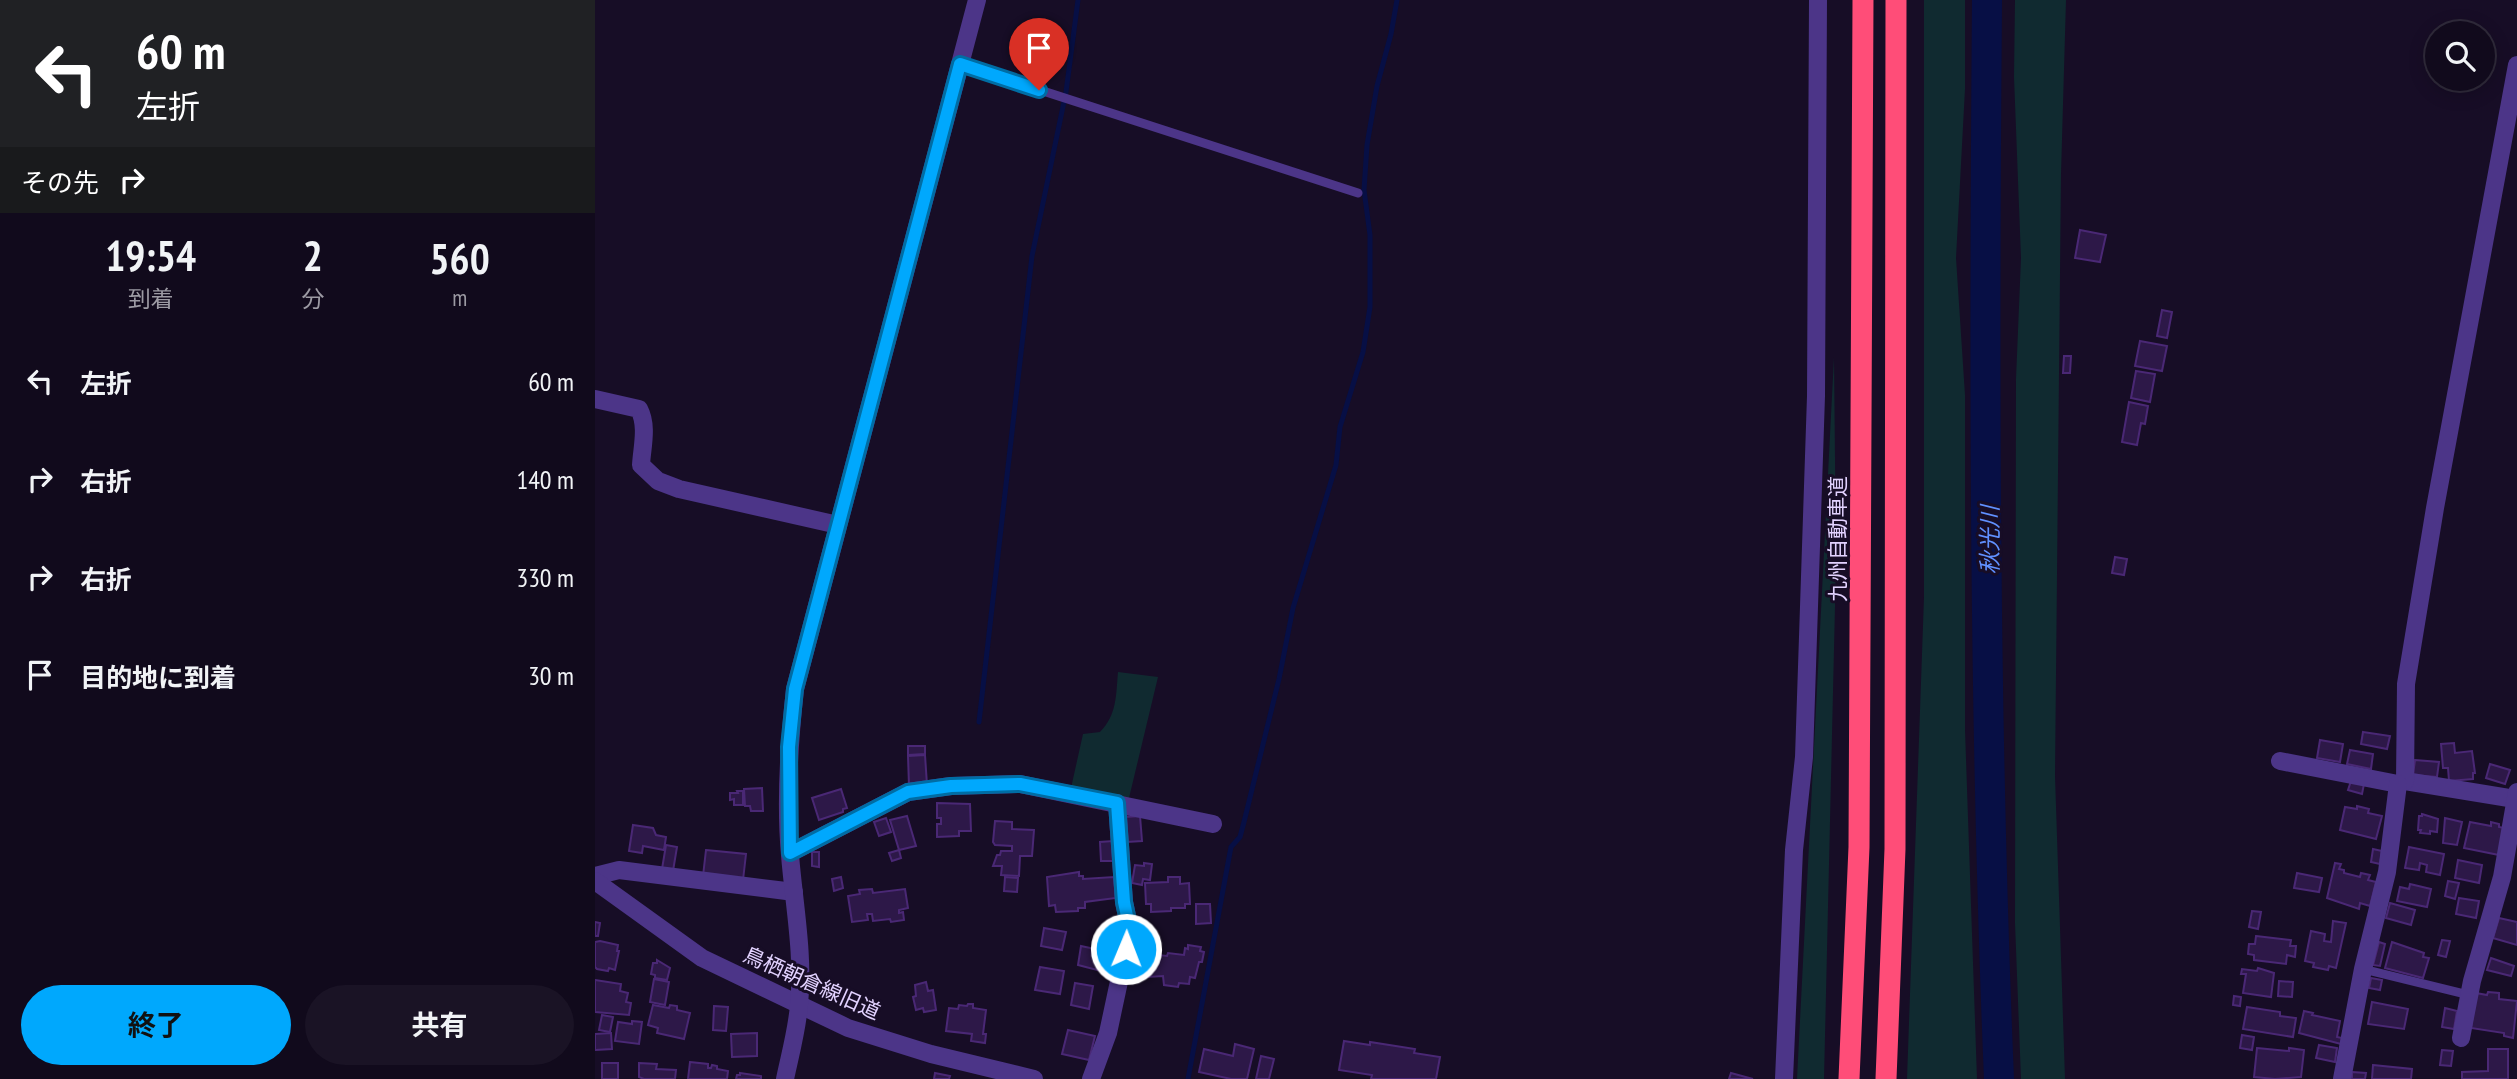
<!DOCTYPE html>
<html lang="ja">
<meta charset="utf-8">
<style>
body{margin:0;font-family:"PT Sans Narrow","Noto Sans JP",sans-serif;background:#1a1325;color:#f1f3f6;height:100vh;display:flex;flex-direction:column;font-size:26px;white-space:nowrap}
*{box-sizing:border-box;margin:0}
p{font-size:23px;color:#9c9aa3}
.icon{flex:none;width:38px;height:38px;fill:none;stroke:currentColor;stroke-width:2;stroke-linecap:round;stroke-linejoin:round}
.map{position:relative;flex:1;overflow:hidden}
.details{display:flex;flex-direction:column;background:#110a1c;width:595px}
.details>*{flex:none}
.banner{background:#202124;color:#fff;overflow:hidden}
.controls{position:absolute;left:1830px;top:21px;display:grid;gap:14px}
.controls a{display:grid;place-items:center;width:70px;height:70px;border-radius:50%;background:#110a1c;box-shadow:0 4px 18px #0003,0 0 0 2px #302b3b;font-size:35px}
.pin{position:absolute;display:grid;place-items:center;width:60px;height:60px;color:#fff;margin:-72px -30px;border-radius:50% 50% 50% 0;rotate:-45deg;box-shadow:0 0 7px #0007}
.pin .icon{rotate:45deg}
.me{position:absolute;width:77px;margin:-38px;rotate:1deg;stroke-linejoin:round;filter:drop-shadow(0 0 5px #0008)}
.turn{display:flex;align-items:center;gap:24px;height:147px;padding:0 21px;font-size:32px}
.turn .icon{width:91px;height:91px;stroke-width:2.5}
.turn b{display:block;font-size:49px;line-height:60px}
.then{display:flex;align-items:center;height:66px;padding:0 21px;background:#0003;gap:14px;font-size:26px}
.eta{display:flex;justify-content:space-evenly;align-items:center;height:119px;text-align:center}
.eta b{font-size:42px;font-weight:700;line-height:49px}
.button{display:flex;gap:14px;margin-top:auto;padding:14px 21px}
.button a{flex:1;height:80px;border-radius:42px;background:#00a8fd;color:#111;font-size:28px;font-weight:700;line-height:80px;text-align:center}
.button a+a{background:#1a1325;color:#f1f3f6}
ul{padding:0;list-style:none}
li{display:flex;align-items:center;gap:21px;height:98px;padding:0 21px}
li div{flex:1}
li b{display:block;font-size:26px}
li em{font-style:normal}
main{display:flex;flex:1;min-height:0}
.map>svg:first-child{display:block}
.green{fill:#102a30}
.lines{fill:none;stroke-linecap:round;stroke-linejoin:round}
.stream{stroke:#070f45;stroke-width:5}
.river{stroke:#070f45;stroke-width:30}
.building{fill:#2d1848;stroke:#4a2875;stroke-width:2}
.service{stroke:#4c3588;stroke-width:9}
.minor{stroke:#4c3588;stroke-width:18}
.tertiary{stroke:#4c3588;stroke-width:18}
.motorway{stroke:#ff4d78;stroke-width:21}
.route-casing{stroke:#006da4;stroke-width:18}
.route{stroke:#00a8fd;stroke-width:12}
.labels{text-anchor:middle;dominant-baseline:central;stroke-width:6;stroke-linejoin:round;paint-order:stroke}
.street-label{font-size:21px;fill:#e2d2ff;stroke:#170d26}
.water-label{font-size:23px;font-style:italic;fill:#6090ff;stroke:#170d26}
</style>
<main>
<section class="details">
<div class="banner">
<div class="turn"><svg class="icon" aria-label="left" viewBox="0 0 24 24"><path d="M17 20v-9H6M10 6l-5 5 5 5"/></svg><div><b>60 m</b>左折</div></div>
<div class="then">その先<svg class="icon" aria-label="right" viewBox="0 0 24 24"><path d="M7 20v-9h11M14 6l5 5-5 5"/></svg></div>
</div>
<div class="eta">
<div><b>19:54</b><p>到着</p></div>
<div><b>2</b><p>分</p></div>
<div><b>560</b><p>m</p></div>
</div>
<ul>
<li><svg class="icon" aria-label="left" viewBox="0 0 24 24"><path d="M17 20v-9H6M10 6l-5 5 5 5"/></svg><div><b>左折</b></div><em>60 m</em></li>
<li><svg class="icon" aria-label="right" viewBox="0 0 24 24"><path d="M7 20v-9h11M14 6l5 5-5 5"/></svg><div><b>右折</b></div><em>140 m</em></li>
<li><svg class="icon" aria-label="right" viewBox="0 0 24 24"><path d="M7 20v-9h11M14 6l5 5-5 5"/></svg><div><b>右折</b></div><em>330 m</em></li>
<li><svg class="icon" aria-label="arrive" viewBox="0 0 24 24"><path d="M6 21V4h12l-3 4 3 4H6"/></svg><div><b>目的地に到着</b></div><em>30 m</em></li>
</ul>
<div class="button"><a>終了</a><a>共有</a></div>
</section>
<div class="map">
<svg width="1922" height="1079" viewBox="0 0 1922 1079">
<rect width="100%" height="100%" fill="#170d26"/>
<!-- green -->
<g class="green">
<path d="M1329,0H1370V89L1361,258L1370,395V730L1382,1079H1312L1329,597Z"/>
<path d="M1420,0H1471L1466,174L1460,776L1470,1079H1426L1420,923L1421,379L1426,258L1419,77Z"/>
<path d="M1239,357L1241,563L1229,1079H1202Z"/>
<path d="M523,672L563,677L534,798L476,788L488,734L505,732C522,715 521,695 523,672Z"/>
</g>
<g class="lines">
<!-- stream -->
<g class="stream">
<path d="M384,722L437,256L471,92L483,0"/>
<path d="M593,1079L636,847L645,837L649,822L684,679L698,608L741,465L745,427L768,352L775,307V235L769,190L772,145L782,86L796,34L802,0"/>
</g>
<!-- river -->
<path class="river" d="M1392,0C1389,360 1389,720 1404,1079"/>
</g>
<!-- building -->
<g class="building">
<path d="M1485,230L1511,235L1505,262L1480,258Z"/>
<path d="M1567,310L1577,312L1572,338L1562,336Z"/>
<path d="M1545,341L1572,346L1567,371L1540,366Z"/>
<path d="M1469,356H1476L1475,373H1468Z"/>
<path d="M1541,371L1560,374L1555,402L1536,398Z"/>
<path d="M1534,402L1553,406L1550,424L1546,423L1542,445L1527,442Z"/>
<path d="M1520,557L1532,559L1529,575L1517,573Z"/>
<path d="M1768,732L1795,736L1792,749L1766,744Z"/>
<path d="M1725,740L1748,744L1745,762L1722,758Z"/>
<path d="M1859,743L1860,753L1877,751L1880,773H1878V779L1854,781L1853,768H1848L1846,744Z"/>
<path d="M313,746H330V754L313,755Z"/>
<path d="M1755,750L1778,754L1776,769L1752,764Z"/>
<path d="M330,755L332,785L314,786L313,756Z"/>
<path d="M1820,760L1844,762L1842,777L1818,775Z"/>
<path d="M1895,764L1915,770L1910,784L1891,778Z"/>
<path d="M1756,781L1769,784L1767,794L1753,790Z"/>
<path d="M167,788L168,811H156L155,806H150L149,789Z"/>
<path d="M246,789L252,808L248,809V812L224,820L217,798Z"/>
<path d="M142,791H148V805H139V799L135,800V793H143Z"/>
<path d="M342,803L375,804L376,831H364V836L342,837V824H346V818H342Z"/>
<path d="M1762,806L1774,809L1773,813L1787,816L1781,839L1745,830L1750,807L1762,809Z"/>
<path d="M1827,814L1843,819L1842,832L1835,831V834L1825,833L1826,830H1823L1824,816H1827Z"/>
<path d="M312,816L321,846L304,850L295,820Z"/>
<path d="M545,816L547,841L532,842L530,817Z"/>
<path d="M291,818L296,832L284,836L279,822Z"/>
<path d="M1850,818L1867,822L1862,845L1848,843Z"/>
<path d="M400,821L417,822V829L439,830L437,856H425L424,876L406,875L407,866H398L402,855H405L406,851H417V846L400,845L398,842Z"/>
<path d="M1875,822L1896,826V822L1904,824V827L1909,828L1904,855L1869,848Z"/>
<path d="M38,825L58,828L61,835L71,837L69,850L48,846L47,853L34,851Z"/>
<path d="M518,841L520,861H506L505,842Z"/>
<path d="M71,845L82,847L78,871L67,869Z"/>
<path d="M1814,847L1849,854L1845,875L1831,872L1832,865L1825,863L1824,870L1810,868Z"/>
<path d="M1778,849L1787,851L1785,864L1776,862Z"/>
<path d="M111,850L151,854L148,880L108,876Z"/>
<path d="M304,850L306,858L297,861L294,853Z"/>
<path d="M217,852H224V867L217,866Z"/>
<path d="M1863,860L1887,865L1884,883L1860,878Z"/>
<path d="M549,863L557,864L555,880L548,879L547,885L537,883L540,865L549,866Z"/>
<path d="M1740,863L1746,864L1744,869L1749,870V873L1765,877L1766,873L1775,875L1773,880L1781,882L1775,906L1765,903L1764,909L1732,898Z"/>
<path d="M484,872V876H488V879L519,877L521,898L490,902V908H483V911L461,912L460,905L454,906L452,877Z"/>
<path d="M1702,873L1727,878L1724,892L1699,888Z"/>
<path d="M246,877L248,888L239,891L237,879Z"/>
<path d="M410,877L423,878L422,892L409,891Z"/>
<path d="M573,877H585V884L594,883L595,904H590V908H576V911L556,912V904H551L550,883L573,882Z"/>
<path d="M1853,881L1864,883L1860,899L1850,896Z"/>
<path d="M1815,884L1836,889L1832,907L1802,901L1805,887L1814,889Z"/>
<path d="M277,889L278,893L310,889L313,908L304,910V913L308,912L309,920L296,922L295,919L278,921L277,914H272L273,920L257,922L253,896L265,894L264,890Z"/>
<path d="M1864,898L1884,901L1881,918L1861,914Z"/>
<path d="M1795,903L1820,910L1816,925L1791,918Z"/>
<path d="M601,904H615L616,923L601,924Z"/>
<path d="M1657,911L1666,912L1663,929L1654,927Z"/>
<path d="M1904,918L1922,922V945L1898,938Z"/>
<path d="M1738,921L1751,923L1741,968L1734,966L1733,970L1718,967L1719,963L1710,961L1716,931L1730,934L1729,941L1736,942Z"/>
<path d="M0,922L5,923L3,936H0Z"/>
<path d="M449,928L471,932L467,950L446,946Z"/>
<path d="M1661,936L1696,940L1695,946H1701L1700,957L1692,955L1691,964L1659,960V955L1653,954L1654,944H1660Z"/>
<path d="M1847,940L1855,941L1851,957L1843,955Z"/>
<path d="M5,941L23,945L22,951H24L20,970L14,968L13,971L2,969L0,967V942Z"/>
<path d="M1784,942L1790,944L1785,966L1778,965Z"/>
<path d="M1797,942L1829,953L1828,957L1834,958L1828,978L1790,968Z"/>
<path d="M593,945L606,947L605,951L609,952L607,962H604L600,978L595,977L594,984L584,983L583,987L569,985L568,976L553,977L555,966L549,965L551,952L554,953L555,949L564,951L563,955L572,956L573,953L589,955L590,948L593,949Z"/>
<path d="M486,946L514,952L513,956H518L516,968L511,967L510,972L483,965Z"/>
<path d="M1896,958L1919,966L1916,976L1892,970Z"/>
<path d="M62,960L75,968L72,980L60,978V975L56,974L58,963H62Z"/>
<path d="M445,967L469,971L465,994L440,990Z"/>
<path d="M1663,968L1679,973L1676,997L1648,993L1651,974H1646L1647,969L1662,971Z"/>
<path d="M1776,978L1787,980L1785,990L1774,988Z"/>
<path d="M59,979L74,982L70,1005L55,1002Z"/>
<path d="M0,980L26,984L25,991L33,993L31,1002L36,1003L34,1015L0,1012Z"/>
<path d="M1684,981L1698,982L1697,997L1683,996Z"/>
<path d="M331,982L333,991L338,990L341,1010L329,1012L328,1008L321,1010L318,997L321,996L320,985Z"/>
<path d="M480,983L498,986L494,1009L476,1005Z"/>
<path d="M1893,992L1904,993V999L1922,1001L1918,1038L1909,1036V1033L1876,1028L1881,993L1892,995Z"/>
<path d="M1639,996L1646,997L1645,1006L1638,1005Z"/>
<path d="M1777,1002L1813,1009L1809,1029L1773,1024Z"/>
<path d="M373,1004H378V1008L391,1010L388,1034H391L390,1043L376,1041L377,1034L351,1031L354,1008L363,1009L364,1005L372,1006Z"/>
<path d="M58,1005L74,1008L75,1005L82,1006V1010L95,1013L89,1039L62,1033L63,1028L53,1025Z"/>
<path d="M119,1006L133,1007L131,1031L118,1030Z"/>
<path d="M1652,1007L1685,1012V1016L1701,1018L1698,1037L1648,1029Z"/>
<path d="M1850,1008L1862,1011L1859,1029L1847,1027Z"/>
<path d="M1709,1011L1718,1013L1717,1015L1745,1021L1742,1037L1747,1038L1746,1044L1704,1033Z"/>
<path d="M7,1015L18,1017L15,1032L4,1030Z"/>
<path d="M37,1021L47,1022L44,1044L20,1041L23,1022L37,1024Z"/>
<path d="M473,1030L500,1036L494,1060L467,1054Z"/>
<path d="M16,1033L17,1049L0,1050V1034Z"/>
<path d="M162,1033V1056L137,1057L136,1034Z"/>
<path d="M1647,1035L1659,1037L1657,1050L1645,1048Z"/>
<path d="M749,1041L775,1045V1042L820,1049L819,1053L845,1057L841,1079H776L777,1075L744,1070Z"/>
<path d="M640,1044L659,1049L652,1079H636L604,1072L609,1049L638,1056Z"/>
<path d="M1724,1045L1742,1048L1740,1062L1721,1058Z"/>
<path d="M1662,1048L1694,1051V1048L1709,1050L1706,1077L1680,1079L1659,1077Z"/>
<path d="M1893,1049H1913V1079H1867V1072L1893,1071Z"/>
<path d="M1847,1050L1858,1051L1856,1066L1845,1065Z"/>
<path d="M666,1056L679,1059L674,1079H661Z"/>
<path d="M95,1062L113,1064V1068H116L117,1065L122,1066V1069L133,1071L132,1079H93Z"/>
<rect x="7" y="1063" width="16" height="16"/>
<path d="M44,1063L62,1064L61,1069L81,1070L80,1079H49L44,1077Z"/>
<path d="M1778,1065L1817,1069L1816,1079H1777Z"/>
<path d="M1757,1072L1771,1073L1770,1079H1757Z"/>
<path d="M145,1073L166,1076V1079H141L142,1075H145Z"/>
<path d="M340,1073L355,1076L354,1079H339Z"/>
<path d="M1136,1073L1158,1079H1134Z"/>
</g>
<g class="lines">
<!-- service -->
<g class="service">
<path d="M365,64L763,193"/>
<path d="M1768,969L1874,995"/>
</g>
<!-- minor -->
<g class="minor">
<path d="M0,399L44,409C53,426 47,447 46,465L63,481L84,489L243,525"/>
<path d="M1685,761L1803,784L1810,781L1920,799"/>
<path d="M1810,781L1811,684L1840,508L1922,65"/>
<path d="M195,853L313,792L356,786L425,784L618,824"/>
<path d="M0,876L24,870L199,892"/>
<path d="M1866,1038L1877,981L1907,877L1922,792"/>
<path d="M496,1079L513,1033L535,930L529,902L522,803"/>
<path d="M1189,1079L1199,850L1209,757L1221,396L1223,0"/>
<path d="M1747,1079L1768,969L1792,872L1803,784"/>
</g>
<!-- tertiary -->
<g class="tertiary">
<path d="M0,881L107,958L253,1028L336,1054L439,1079"/>
<path d="M190,1079C195,1055 202,1030 204,1005C209,955 199,905 195,855C190,800 194,744 200,689L382,0"/>
</g>
<!-- motorway -->
<g class="motorway">
<path d="M1254,1079L1264,847L1268,0"/>
<path d="M1291,1079L1300,849L1301,0"/>
</g>
</g>
<g class="lines">
<defs>
<path id="route" d="M444,90L365,64L200,689L194,747L195,853L313,792L356,786L425,784L522,803L529,902L535,930L531,949"/>
</defs>
<!-- route casing -->
<use href="#route" class="route-casing"/>
<!-- route -->
<use href="#route" class="route"/>
</g>
<g class="labels">
<!-- street labels -->
<g class="street-label">
<text transform="translate(1242 539) rotate(-90)">九州自動車道</text>
<text transform="translate(217 983) rotate(24)">鳥栖朝倉線旧道</text>
</g>
<!-- water labels -->
<g class="water-label">
<text transform="translate(1394 540) rotate(-90)">秋光川</text>
</g>
</g>
</svg>
<div class="controls">
<a><svg class="icon" aria-label="search" viewBox="0 0 24 24"><circle cx="10" cy="10" r="6"/><path d="M15 15l6 6"/></svg></a>
</div>
<div class="pin" style="left:444px;top:90px;background:#d93025"><svg class="icon" aria-label="arrive" viewBox="0 0 24 24"><path d="M6 21V4h12l-3 4 3 4H6"/></svg></div>
<svg class="me" style="left:531px;top:949px" viewBox="-20 -20 40 40"><circle r="17" fill="#00a8fd" stroke="#fff" stroke-width="3"/><path d="M0-11L8 9 0 5-8 9z" fill="#fff"/></svg>
</div>
</main>
